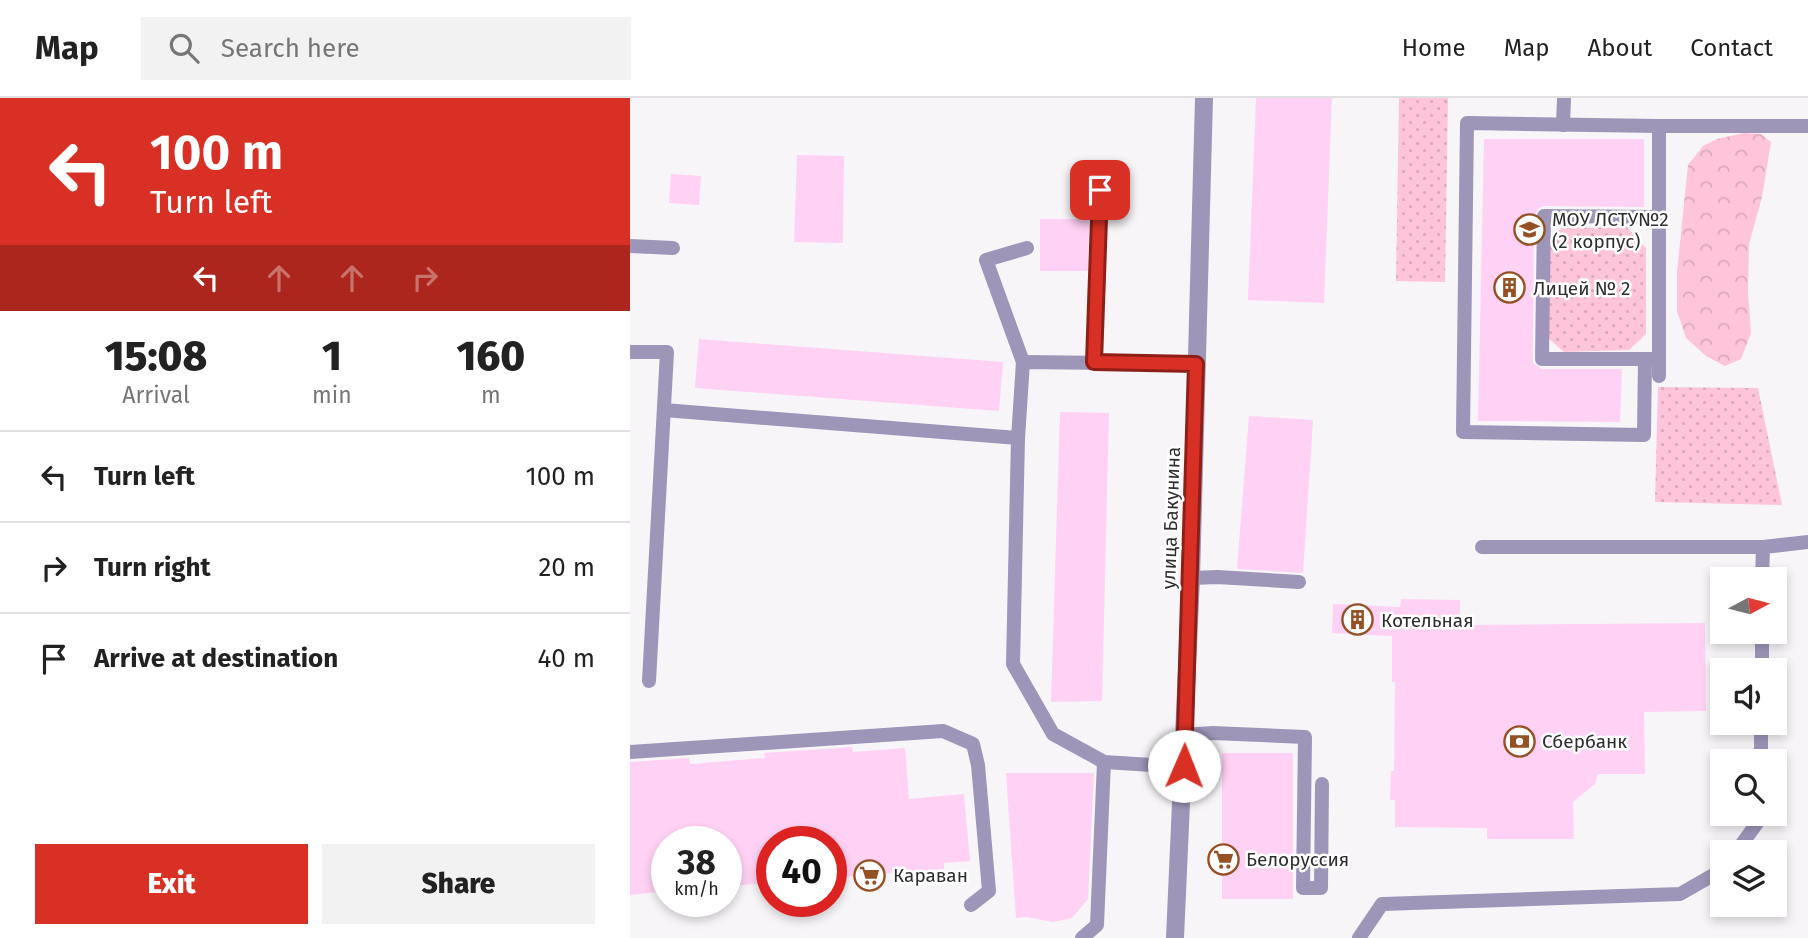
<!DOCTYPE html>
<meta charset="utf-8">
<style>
body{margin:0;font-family:"Fira Sans",sans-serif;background:#f2f2f2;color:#222;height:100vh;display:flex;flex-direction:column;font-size:26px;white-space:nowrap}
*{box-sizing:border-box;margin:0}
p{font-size:23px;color:#767676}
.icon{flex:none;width:38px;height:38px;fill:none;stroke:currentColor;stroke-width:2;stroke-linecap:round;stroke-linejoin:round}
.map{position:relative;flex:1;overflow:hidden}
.side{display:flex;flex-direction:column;background:#fff;width:630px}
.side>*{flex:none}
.guide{background:#d93025;color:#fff;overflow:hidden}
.needle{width:46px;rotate:83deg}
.tools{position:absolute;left:1080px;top:469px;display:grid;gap:14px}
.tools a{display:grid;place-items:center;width:77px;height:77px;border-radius:0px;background:#fff;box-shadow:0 4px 10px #0003;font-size:35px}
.speed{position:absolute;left:21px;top:728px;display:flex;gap:14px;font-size:35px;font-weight:700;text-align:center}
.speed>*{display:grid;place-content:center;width:91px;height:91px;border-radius:50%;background:#fff;box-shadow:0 4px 10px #0003;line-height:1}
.speed small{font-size:18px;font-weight:400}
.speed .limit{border:10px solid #d22;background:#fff;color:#111}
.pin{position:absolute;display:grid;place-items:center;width:60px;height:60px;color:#fff;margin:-30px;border-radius:14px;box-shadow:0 4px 10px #0006}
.me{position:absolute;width:77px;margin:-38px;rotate:1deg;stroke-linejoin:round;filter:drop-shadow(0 0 5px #0008)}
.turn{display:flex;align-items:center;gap:24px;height:147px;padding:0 35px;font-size:32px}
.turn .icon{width:91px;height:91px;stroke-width:2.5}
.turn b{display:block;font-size:49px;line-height:60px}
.lanes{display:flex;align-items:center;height:66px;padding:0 35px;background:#0003;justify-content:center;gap:35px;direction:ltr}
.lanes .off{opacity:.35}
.eta{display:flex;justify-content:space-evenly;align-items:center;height:119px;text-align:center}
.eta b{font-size:42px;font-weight:800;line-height:49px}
.action{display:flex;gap:14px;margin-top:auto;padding:14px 35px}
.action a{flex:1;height:80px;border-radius:0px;background:#d93025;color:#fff;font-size:28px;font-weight:800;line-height:80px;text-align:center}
.action a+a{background:#f2f2f2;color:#222}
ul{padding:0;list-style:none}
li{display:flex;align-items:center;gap:21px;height:91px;padding:0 35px;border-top:2px solid #e0e0e0}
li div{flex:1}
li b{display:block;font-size:26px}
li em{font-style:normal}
header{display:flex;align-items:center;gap:42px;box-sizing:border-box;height:98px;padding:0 35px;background:#fff;border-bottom:2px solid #e0e0e0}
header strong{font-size:33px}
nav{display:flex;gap:38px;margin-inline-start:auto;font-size:24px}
.search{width:490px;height:63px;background:#f2f2f2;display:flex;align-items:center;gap:18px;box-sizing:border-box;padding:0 24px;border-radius:0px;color:#767676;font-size:26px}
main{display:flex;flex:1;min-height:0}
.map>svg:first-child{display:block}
.grass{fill:url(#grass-dots)}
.forest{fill:url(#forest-crowns)}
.building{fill:#ffd1f4}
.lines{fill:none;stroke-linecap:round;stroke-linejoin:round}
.service{stroke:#9e96b9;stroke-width:14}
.tertiary{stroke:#9e96b9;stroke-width:18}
.route-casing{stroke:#8d1f18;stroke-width:18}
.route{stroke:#d93025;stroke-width:12}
.labels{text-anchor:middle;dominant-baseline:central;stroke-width:5;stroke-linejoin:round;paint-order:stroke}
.poi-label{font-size:19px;fill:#2f2e2f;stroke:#fff;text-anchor:start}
.street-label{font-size:19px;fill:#2f2e2f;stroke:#fff}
</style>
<header>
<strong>Map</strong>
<div class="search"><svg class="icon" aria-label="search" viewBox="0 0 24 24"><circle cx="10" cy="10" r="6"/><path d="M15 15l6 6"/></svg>Search here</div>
<nav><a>Home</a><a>Map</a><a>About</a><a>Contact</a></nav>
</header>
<main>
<section class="side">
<div class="guide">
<div class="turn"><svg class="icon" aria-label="left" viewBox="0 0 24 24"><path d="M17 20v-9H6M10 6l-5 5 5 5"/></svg><div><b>100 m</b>Turn left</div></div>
<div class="lanes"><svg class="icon" aria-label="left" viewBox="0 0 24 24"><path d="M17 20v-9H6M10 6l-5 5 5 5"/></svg><svg class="icon off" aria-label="ahead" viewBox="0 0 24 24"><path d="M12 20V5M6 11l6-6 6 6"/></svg><svg class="icon off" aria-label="ahead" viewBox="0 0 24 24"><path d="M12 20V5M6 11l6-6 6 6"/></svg><svg class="icon off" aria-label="right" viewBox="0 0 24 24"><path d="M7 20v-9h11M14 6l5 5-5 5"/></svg></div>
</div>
<div class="eta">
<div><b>15:08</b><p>Arrival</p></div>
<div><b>1</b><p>min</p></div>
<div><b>160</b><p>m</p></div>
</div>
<ul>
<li><svg class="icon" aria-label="left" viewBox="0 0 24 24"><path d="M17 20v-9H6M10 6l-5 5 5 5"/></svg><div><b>Turn left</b></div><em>100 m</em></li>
<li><svg class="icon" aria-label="right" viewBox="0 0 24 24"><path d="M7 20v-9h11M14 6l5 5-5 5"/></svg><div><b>Turn right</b></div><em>20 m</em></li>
<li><svg class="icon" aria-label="arrive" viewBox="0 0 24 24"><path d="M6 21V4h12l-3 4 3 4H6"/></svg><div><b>Arrive at destination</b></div><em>40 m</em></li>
</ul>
<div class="action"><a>Exit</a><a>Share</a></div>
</section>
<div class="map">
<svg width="1178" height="840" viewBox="0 0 1178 840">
<defs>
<pattern id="grass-dots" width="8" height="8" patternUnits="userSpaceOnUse" patternTransform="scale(1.75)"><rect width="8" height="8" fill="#fec4da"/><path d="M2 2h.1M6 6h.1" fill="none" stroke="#daa9bb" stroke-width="1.8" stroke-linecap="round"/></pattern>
<pattern id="forest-crowns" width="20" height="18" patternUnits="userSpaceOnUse" patternTransform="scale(1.75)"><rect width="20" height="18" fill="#fec4da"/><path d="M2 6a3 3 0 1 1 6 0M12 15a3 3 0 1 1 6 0" fill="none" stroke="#daa9bb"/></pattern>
</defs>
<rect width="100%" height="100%" fill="#f8f5f9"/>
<!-- grass -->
<g class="grass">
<path d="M769,0H818L815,184L766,183Z"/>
<path d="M997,129L1016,150V236L999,252L934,254L918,240V145L931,130Z"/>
<path d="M1028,289L1128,290L1152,407L1025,404Z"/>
</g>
<!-- forest -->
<path class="forest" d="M1114,35L1131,36L1141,44L1132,99L1119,146L1118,195L1121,235L1111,261L1095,268L1076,258L1056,240L1047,213V174L1058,67L1073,48L1087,41Z"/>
<!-- building -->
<g class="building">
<path d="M626,0H702L694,205L618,202Z"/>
<path d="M854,41H1014V109L914,108L909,110L904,118L903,265L912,271H992L990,324L848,323Z"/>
<path d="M167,57L214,58L213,145L164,144Z"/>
<path d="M41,76L71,78L69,107L39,105Z"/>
<path d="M410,121H459L458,173H410Z"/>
<path d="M69,241L373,264L369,313L65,290Z"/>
<path d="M430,314L479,315L472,603L421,604Z"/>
<path d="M619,318L683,322L673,475L607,471Z"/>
<path d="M771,501L830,502V527L1075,525L1076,613L1014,614L1015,676H968L965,686L943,704L944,741H857V730L765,729V702H760L761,673H764L765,584H762V538L702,535L703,506L770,509Z"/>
<path d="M222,649L223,654L275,650L279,701L334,696L340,763L314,765V771L201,780V744H142V785L96,788V744H37V793L0,797V664L59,660L60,666L135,660L134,655Z"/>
<rect x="592" y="655" width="71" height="146"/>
<path d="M376,675H464L458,801L442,820L423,824L397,819L386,820Z"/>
</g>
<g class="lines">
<!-- service -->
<g class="service">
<path d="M933,27L934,0"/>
<path d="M0,148L43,150"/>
<path d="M0,254H37L19,583"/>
<path d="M1015,261L1014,337L833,334L837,25L1029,28"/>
<path d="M1022,261H912L914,118L1029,119"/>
<path d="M393,264L356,162L397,150"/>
<path d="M464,264L470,92"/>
<path d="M1029,278V28H1178"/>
<path d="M34,312L388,340"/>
<path d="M852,449H1133"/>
<path d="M561,480L587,479L669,484"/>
<path d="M1132,481L1133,449L1178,444"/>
<path d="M1132,572V534"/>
<path d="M554,637L583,635L675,639L673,790H691L692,686"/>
<path d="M0,654L313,633L343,646L348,667L359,793L341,807"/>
<path d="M1131,663V625"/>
<path d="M554,669L474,664L423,636L383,566L388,340L393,264L566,266"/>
<path d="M1106,754L1130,721V716"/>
<path d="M452,840L467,827L474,664"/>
<path d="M729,840L752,806L1050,796L1092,772"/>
</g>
<!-- tertiary -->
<path class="tertiary" d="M545,840L561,480L574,0"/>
</g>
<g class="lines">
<defs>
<path id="route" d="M470,92L464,264L566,266L554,668"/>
</defs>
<!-- route casing -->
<use href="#route" class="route-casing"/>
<!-- route -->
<use href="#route" class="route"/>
</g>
<!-- icons -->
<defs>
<symbol id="school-ring" viewBox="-11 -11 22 22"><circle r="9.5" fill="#fff" stroke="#955024" stroke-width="1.5"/><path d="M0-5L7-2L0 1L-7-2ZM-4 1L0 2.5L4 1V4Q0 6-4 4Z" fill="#955024"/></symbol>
<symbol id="building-ring" viewBox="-11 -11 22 22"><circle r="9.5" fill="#fff" stroke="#955024" stroke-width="1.5"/><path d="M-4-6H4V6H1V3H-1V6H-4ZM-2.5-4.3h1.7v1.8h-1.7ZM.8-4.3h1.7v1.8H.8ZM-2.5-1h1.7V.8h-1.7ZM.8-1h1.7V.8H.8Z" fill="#955024"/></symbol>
<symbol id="bank-ring" viewBox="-11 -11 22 22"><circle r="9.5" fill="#fff" stroke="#955024" stroke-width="1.5"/><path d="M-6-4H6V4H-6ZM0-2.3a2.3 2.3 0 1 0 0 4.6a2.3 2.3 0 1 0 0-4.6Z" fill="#955024"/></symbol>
<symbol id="supermarket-ring" viewBox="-11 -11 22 22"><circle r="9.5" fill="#fff" stroke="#955024" stroke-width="1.5"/><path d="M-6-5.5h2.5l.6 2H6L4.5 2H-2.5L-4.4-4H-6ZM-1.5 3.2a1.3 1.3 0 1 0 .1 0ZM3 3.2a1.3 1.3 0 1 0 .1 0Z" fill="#955024"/></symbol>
</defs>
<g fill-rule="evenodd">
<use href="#school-ring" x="882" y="114" width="35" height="35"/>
<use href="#building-ring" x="862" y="172" width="35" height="35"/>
<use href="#building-ring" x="710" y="504" width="35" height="35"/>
<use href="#bank-ring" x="872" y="626" width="35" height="35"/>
<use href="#supermarket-ring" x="576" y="744" width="35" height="35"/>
<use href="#supermarket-ring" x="222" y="760" width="35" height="35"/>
</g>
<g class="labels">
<!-- poi labels -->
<g class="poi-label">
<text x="922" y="121">МОУ ЛСТУ№2<tspan x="922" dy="22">(2 корпус)</tspan></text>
<text x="903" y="190">Лицей № 2</text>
<text x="751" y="522">Котельная</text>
<text x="912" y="643">Сбербанк</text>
<text x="616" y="761">Белоруссия</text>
<text x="263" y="777">Караван</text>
</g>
<!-- street labels -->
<g class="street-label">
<text transform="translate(541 420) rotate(-88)">улица Бакунина</text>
</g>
</g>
</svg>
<div class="tools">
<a><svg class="needle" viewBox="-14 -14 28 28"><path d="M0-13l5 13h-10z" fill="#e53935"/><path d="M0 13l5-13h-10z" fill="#767676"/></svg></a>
<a><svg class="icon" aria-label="sound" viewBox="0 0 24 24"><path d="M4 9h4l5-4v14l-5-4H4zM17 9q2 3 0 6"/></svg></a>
<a><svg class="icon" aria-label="search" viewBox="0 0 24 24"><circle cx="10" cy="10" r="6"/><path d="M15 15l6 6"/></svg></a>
<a><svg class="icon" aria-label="layers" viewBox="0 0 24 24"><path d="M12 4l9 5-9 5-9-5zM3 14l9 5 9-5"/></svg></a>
</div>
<div class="speed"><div>38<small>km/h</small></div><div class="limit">40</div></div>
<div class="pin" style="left:470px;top:92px;background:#d93025"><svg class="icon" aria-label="arrive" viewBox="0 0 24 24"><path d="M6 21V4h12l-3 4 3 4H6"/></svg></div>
<svg class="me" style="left:554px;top:668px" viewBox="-20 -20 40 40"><circle r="19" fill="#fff"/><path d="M0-13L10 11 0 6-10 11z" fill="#d93025"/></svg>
</div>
</main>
